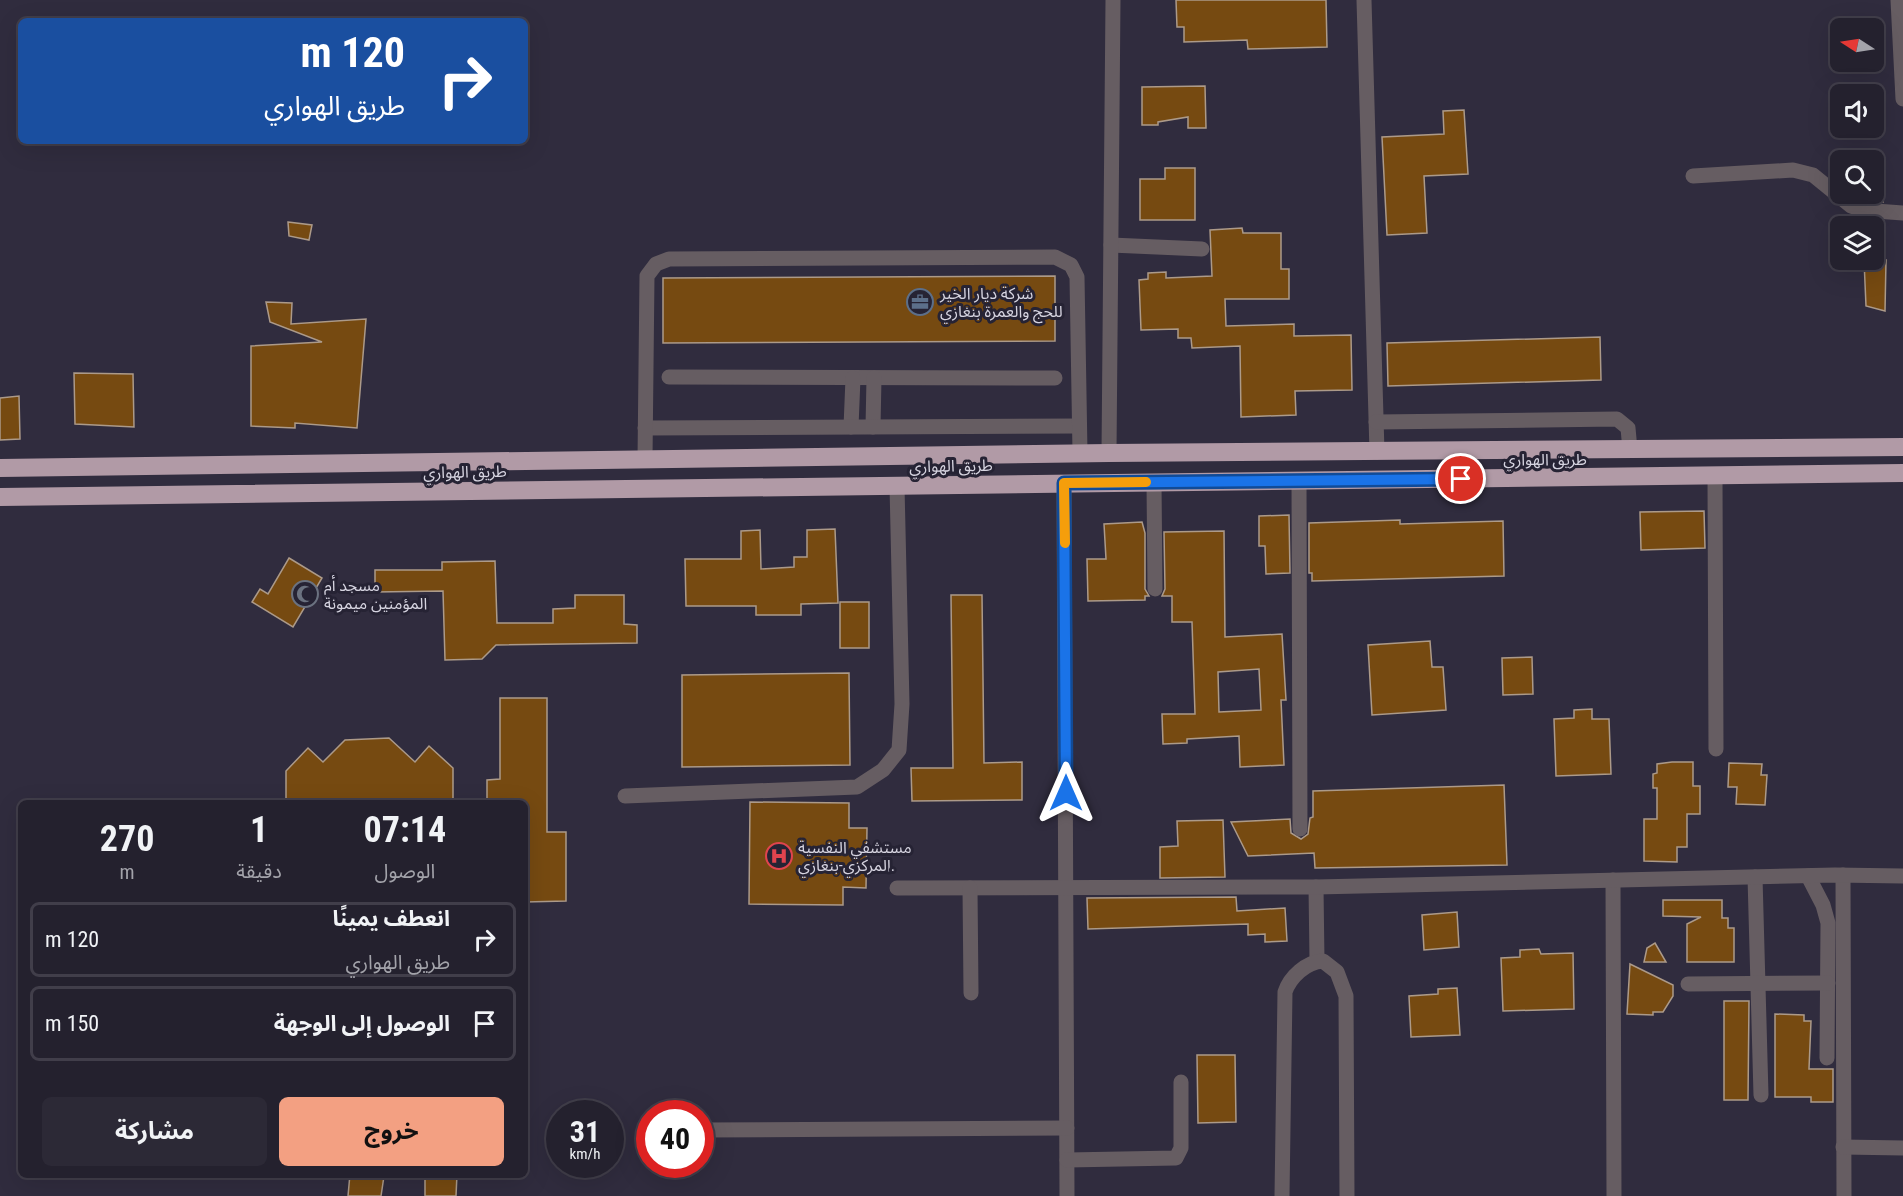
<!DOCTYPE html>
<html lang="ar">
<meta charset="utf-8">
<style>
body{margin:0;font-family:"Roboto Condensed","Noto Sans Arabic",sans-serif;background:#2c2936;color:#f1f3f6;direction:rtl;height:100vh;display:flex;flex-direction:column;font-size:22px;white-space:nowrap}
*{box-sizing:border-box;margin:0}
p{font-size:20px;color:#a3a3aa}
.icon{flex:none;width:33px;height:33px;fill:none;stroke:currentColor;stroke-width:2;stroke-linecap:round;stroke-linejoin:round}
.map{position:relative;flex:1;overflow:hidden;direction:ltr}
.panel{position:absolute;left:18px;top:800px;width:510px;height:378px;display:flex;flex-direction:column;background:#24212e;border-radius:9px;box-shadow:0 6px 24px #0002,0 0 0 2px #413e4a;direction:rtl}
.panel>*{flex:none}
.top-card{position:absolute;left:18px;top:18px;width:510px;height:126px;border-radius:9px;box-shadow:0 6px 24px #0002,0 0 0 2px #413e4a;direction:rtl;background:#1a4fa0;color:#fff;overflow:hidden}
.needle{width:39px;rotate:282deg}
.tools{position:absolute;left:1830px;top:18px;display:grid;gap:12px}
.tools a{display:grid;place-items:center;width:54px;height:54px;border-radius:9px;background:#24212e;box-shadow:0 6px 24px #0002,0 0 0 2px #413e4a;font-size:30px}
.speed{position:absolute;left:546px;top:1100px;display:flex;gap:12px;font-size:30px;font-weight:700;text-align:center}
.speed>*{display:grid;place-content:center;width:78px;height:78px;border-radius:50%;background:#24212e;box-shadow:0 6px 24px #0002,0 0 0 2px #413e4a;line-height:1}
.speed small{font-size:15px;font-weight:400}
.speed .limit{border:9px solid #d22;background:#fff;color:#111}
.pin{position:absolute;display:grid;place-items:center;width:51px;height:51px;color:#fff;margin:-26px;border:3px solid #fff;border-radius:50%;box-shadow:0 2px 6px #0007}
.me{position:absolute;width:66px;margin:-33px;rotate:0deg;stroke-linejoin:round;filter:drop-shadow(0 0 4px #0008)}
.turn{display:flex;align-items:center;gap:21px;height:126px;padding:0 24px;font-size:27px}
.turn .icon{width:78px;height:78px;stroke-width:2.5}
.turn b{display:block;font-size:42px;line-height:51px}
.eta{display:flex;justify-content:space-evenly;align-items:center;height:102px;text-align:center}
.eta b{font-size:36px;font-weight:700;line-height:42px}
.cta{display:flex;gap:12px;margin-top:auto;padding:12px 24px}
.cta a{flex:1;height:69px;border-radius:9px;background:#f3a082;color:#111;font-size:24px;font-weight:700;line-height:69px;text-align:center}
.cta a+a{background:#2c2936;color:#f1f3f6}
ul{padding:0;list-style:none}
li{display:flex;align-items:center;gap:18px;height:75px;margin:0 12px 9px;padding:0 12px;border:3px solid #413e4a;border-radius:9px}
li div{flex:1}
li b{display:block;font-size:22px}
li em{font-style:normal}
.map>svg:first-child{display:block}
.building{fill:#764a11;stroke:#ac9a89;stroke-width:1.5;fill-rule:evenodd}
.lines{fill:none;stroke-linecap:round;stroke-linejoin:round}
.minor{stroke:#665d62;stroke-width:15}
.highway{stroke:#b19aa6;stroke-width:18}
.route-casing{stroke:#114b97;stroke-width:15}
.route{stroke:#1a73e8;stroke-width:10}
.slow{stroke:#f59e0b;stroke-width:10}
.labels{text-anchor:middle;dominant-baseline:central;stroke-width:6;stroke-linejoin:round;paint-order:stroke}
.poi-label{font-size:16px;fill:#d6d4e0;stroke:#262334;text-anchor:start}
.street-label{font-size:16px;fill:#d6d4e0;stroke:#262334}
</style>
<div class="map">
<svg width="1903" height="1196" viewBox="0 0 1903 1196">
<rect width="100%" height="100%" fill="#302c3e"/>
<!-- building -->
<g class="building">
<path d="M1176,0H1326L1327,47L1248,49L1247,40L1184,42V27H1177Z"/>
<path d="M1205,86L1206,128H1188V117L1158,122V125H1142V87Z"/>
<path d="M1464,110L1468,174L1424,176L1427,233L1387,235L1382,137L1444,134L1443,111Z"/>
<path d="M1165,168H1195V220H1140V179H1165Z"/>
<path d="M1866,194H1883V202L1866,201Z"/>
<path d="M1866,220L1884,221V226H1866Z"/>
<path d="M288,222L312,225L309,240L289,236Z"/>
<path d="M1242,228L1243,233H1281V269H1289V299H1225L1226,326L1294,324V336L1351,335L1352,390L1295,391L1296,415L1241,417L1240,346L1192,348L1191,338H1178V329L1141,330L1139,280L1148,279V273L1166,272V278L1212,276L1210,230Z"/>
<path d="M1864,260H1886L1885,311L1866,306Z"/>
<path d="M1055,276V341L663,343V278Z"/>
<path d="M266,302L292,303L291,324L366,319L357,428L295,423V428L251,426V346L322,342L270,322Z"/>
<path d="M1600,337L1601,380L1388,386L1387,343Z"/>
<path d="M74,373L133,374L134,427L75,424Z"/>
<path d="M19,396L20,439L0,440V398Z"/>
<path d="M1704,511L1705,548L1641,550L1640,512Z"/>
<path d="M1289,515L1290,573L1266,574L1265,546H1259V516Z"/>
<path d="M1400,520V524L1503,521L1504,576L1312,581V573H1309V523Z"/>
<path d="M1142,522L1145,533V589L1149,596H1145V600L1088,601L1087,559H1106L1104,524Z"/>
<path d="M835,529L838,603L801,604V615H756V606H686L685,559H741V531L760,530L761,569L794,567V557H807V530Z"/>
<path d="M1224,531L1225,637L1282,634L1286,700H1281L1284,765L1240,767L1239,736L1187,739V743L1163,744L1162,714H1195L1192,622H1172V596H1162L1165,589L1164,532ZM1259,669L1261,710L1219,712L1218,672Z"/>
<path d="M289,558L322,578L293,627L252,602L260,589L268,594Z"/>
<path d="M495,561L497,623H553V609L575,608V595H624V624L637,625V643L496,645L482,659L445,660L443,591L375,592V570H442V562Z"/>
<path d="M951,595H982L984,763L1022,762V800L912,801L911,768H953Z"/>
<rect x="840" y="602" width="29" height="46"/>
<path d="M1430,641L1432,667H1443L1446,710L1372,715L1368,645Z"/>
<path d="M1532,657L1533,694L1503,695L1502,658Z"/>
<path d="M849,673L850,765L682,767V675Z"/>
<path d="M500,698H547V832H566V901L525,902V802H487V780L500,779Z"/>
<path d="M1592,709V719H1609L1611,774L1556,776L1554,719L1574,718V710Z"/>
<path d="M389,738L415,762L429,746L453,768V802H286V771L308,748L323,762L345,740Z"/>
<path d="M1672,762H1693V786H1700V814H1687V847H1677V862L1644,861V819H1657V788H1653V774L1657,773V764Z"/>
<path d="M1729,763L1762,764L1761,775H1767L1765,805L1736,804L1737,787H1728Z"/>
<path d="M1504,785L1507,865L1315,868L1314,853L1248,856L1231,822L1290,819L1291,833L1301,839L1308,834L1310,818L1313,817V791Z"/>
<path d="M750,802L849,803V828H867L866,888L843,887V905L749,904Z"/>
<path d="M1223,820L1225,877L1160,878V847L1178,846L1177,821Z"/>
<path d="M1236,897L1237,911L1285,908L1287,941L1265,942V934L1248,935V924L1088,929L1087,898Z"/>
<path d="M1663,900H1722V918H1728V928H1734V962H1687V924L1701,917L1663,916Z"/>
<path d="M1457,912L1459,947L1424,950L1422,915Z"/>
<path d="M1655,943L1666,962H1644L1647,948Z"/>
<path d="M1539,949L1541,954L1573,953L1574,1009L1503,1011L1501,958L1520,957V950Z"/>
<path d="M1630,964L1673,985V996L1663,1012H1653V1015L1627,1014Z"/>
<path d="M1457,988L1460,1035L1411,1037L1409,996L1438,994V989Z"/>
<path d="M1724,1001H1749L1748,1100H1724Z"/>
<path d="M1775,1014L1804,1015V1021H1811L1809,1069H1833V1102H1811V1097H1775Z"/>
<path d="M1197,1055H1235L1236,1122L1198,1123Z"/>
<path d="M350,1174L384,1176L381,1196H348Z"/>
<path d="M425,1174H457L456,1196H425Z"/>
</g>
<g class="lines">
<!-- minor -->
<g class="minor">
<path d="M1364,0L1377,452"/>
<path d="M1898,0L1903,99"/>
<path d="M1693,176L1793,170L1813,175L1851,206L1862,210L1903,213"/>
<path d="M1111,245L1202,249"/>
<path d="M669,377L1055,378"/>
<path d="M1376,422L1617,419L1628,428L1630,450"/>
<path d="M851,427L853,378"/>
<path d="M873,427L874,378"/>
<path d="M645,428L1079,426"/>
<path d="M1109,453L1113,0"/>
<path d="M645,459L647,276L656,264L669,259L1055,257L1071,265L1077,277L1080,453"/>
<path d="M1715,477L1716,749"/>
<path d="M1299,480L1300,829"/>
<path d="M1154,482L1155,589"/>
<path d="M1064,483L1067,1196"/>
<path d="M625,796L857,787L883,770L899,750L902,704L897,486"/>
<path d="M1843,875L1844,1196"/>
<path d="M1808,876L1823,905L1828,923L1827,1058"/>
<path d="M1755,877L1761,1095"/>
<path d="M1613,880L1614,1196"/>
<path d="M1316,887L1317,961"/>
<path d="M897,888L1316,887L1835,875L1903,876"/>
<path d="M970,888L971,993"/>
<path d="M1688,984L1828,983"/>
<path d="M700,1130L1067,1128"/>
<path d="M1843,1147L1903,1148"/>
<path d="M1067,1160L1176,1158L1181,1148V1082"/>
<path d="M1282,1196L1285,992C1290,977 1306,962 1323,961L1337,972L1346,996L1347,1196"/>
</g>
<!-- highway -->
<g class="highway">
<path d="M0,468L1109,453L1903,447"/>
<path d="M0,497L1903,473"/>
</g>
</g>
<g class="lines">
<defs>
<path id="route" d="M1066,793L1064,483L1461,479"/>
</defs>
<!-- route casing -->
<use href="#route" class="route-casing"/>
<!-- route -->
<use href="#route" class="route"/>
<!-- slow -->
<path class="slow" d="M1065,543L1064,483L1146,482"/>
</g>
<!-- icons -->
<defs>
<symbol id="office-ring" viewBox="-11 -11 22 22"><circle r="9.5" fill="#262334" stroke="#5c6f8a" stroke-width="1.5"/><path d="M-6-3h4V-5.5h4V-3h4V5H-6ZM-1-4.5V-3h2v-1.5ZM-6 0V1H6V0Z" fill="#5c6f8a"/></symbol>
<symbol id="mosque-ring" viewBox="-11 -11 22 22"><circle r="9.5" fill="#262334" stroke="#6b7280" stroke-width="1.5"/><path d="M3.5-4.9A6 6 0 1 0 3.5 4.9A5 5 0 1 1 3.5-4.9Z" fill="#6b7280"/></symbol>
<symbol id="hospital-ring" viewBox="-11 -11 22 22"><circle r="9.5" fill="#262334" stroke="#e0444e" stroke-width="1.5"/><path d="M-5-5h3v3.5h4V-5h3V5h-3V1.5h-4V5h-3Z" fill="#e0444e"/></symbol>
</defs>
<g fill-rule="evenodd">
<use href="#office-ring" x="905" y="287" width="30" height="30"/>
<use href="#mosque-ring" x="290" y="579" width="30" height="30"/>
<use href="#hospital-ring" x="764" y="841" width="30" height="30"/>
</g>
<g class="labels">
<!-- poi labels -->
<g class="poi-label">
<text x="940" y="293">شركة ديار الخير<tspan x="940" dy="18">للحج والعمرة بنغازي</tspan></text>
<text x="324" y="585">مسجد أم<tspan x="324" dy="18">المؤمنين ميمونة</tspan></text>
<text x="798" y="847">مستشفي النفسية<tspan x="798" dy="18">المركزي-بنغازي.</tspan></text>
</g>
<!-- street labels -->
<g class="street-label">
<text x="1545" y="459">طريق الهواري</text>
<text transform="translate(951 466) rotate(-1)">طريق الهواري</text>
<text transform="translate(465 472) rotate(-1)">طريق الهواري</text>
</g>
</g>
</svg>
<div class="tools">
<a><svg class="needle" viewBox="-14 -14 28 28"><path d="M0-13l5 13h-10z" fill="#e53935"/><path d="M0 13l5-13h-10z" fill="#a3a3aa"/></svg></a>
<a><svg class="icon" aria-label="sound" viewBox="0 0 24 24"><path d="M4 9h4l5-4v14l-5-4H4zM17 9q2 3 0 6"/></svg></a>
<a><svg class="icon" aria-label="search" viewBox="0 0 24 24"><circle cx="10" cy="10" r="6"/><path d="M15 15l6 6"/></svg></a>
<a><svg class="icon" aria-label="layers" viewBox="0 0 24 24"><path d="M12 4l9 5-9 5-9-5zM3 14l9 5 9-5"/></svg></a>
</div>
<div class="speed"><div>31<small>km/h</small></div><div class="limit">40</div></div>
<div class="pin" style="left:1461px;top:479px;background:#d93025"><svg class="icon" aria-label="arrive" viewBox="0 0 24 24"><path d="M6 21V4h12l-3 4 3 4H6"/></svg></div>
<svg class="me" style="left:1066px;top:793px" viewBox="-20 -20 40 40"><path d="M0-17L14 15 0 8-14 15z" fill="#1a73e8" stroke="#fff" stroke-width="4"/></svg>
<div class="top-card">
<div class="turn"><svg class="icon" aria-label="right" viewBox="0 0 24 24"><path d="M7 20v-9h11M14 6l5 5-5 5"/></svg><div><b>120 m</b>طريق الهواري</div></div>
</div>
<section class="panel">
<div class="eta">
<div><b>07:14</b><p>الوصول</p></div>
<div><b>1</b><p>دقيقة</p></div>
<div><b>270</b><p>m</p></div>
</div>
<ul>
<li><svg class="icon" aria-label="right" viewBox="0 0 24 24"><path d="M7 20v-9h11M14 6l5 5-5 5"/></svg><div><b>انعطف يمينًا</b><p>طريق الهواري</p></div><em>120 m</em></li>
<li><svg class="icon" aria-label="arrive" viewBox="0 0 24 24"><path d="M6 21V4h12l-3 4 3 4H6"/></svg><div><b>الوصول إلى الوجهة</b></div><em>150 m</em></li>
</ul>
<div class="cta"><a>خروج</a><a>مشاركة</a></div>
</section>
</div>
